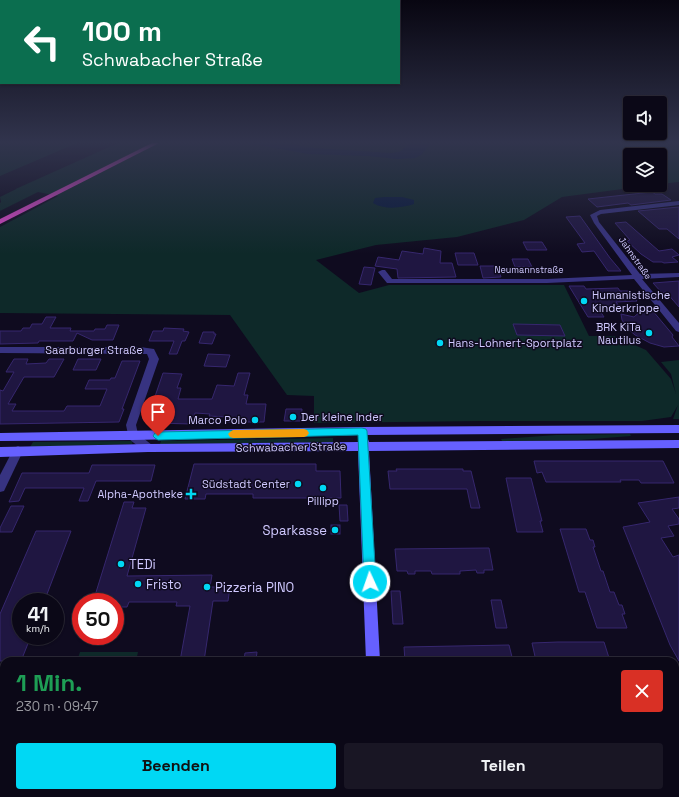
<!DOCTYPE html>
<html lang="de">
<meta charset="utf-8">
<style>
body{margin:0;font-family:"Space Grotesk",sans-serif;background:#191624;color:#f1f3f6;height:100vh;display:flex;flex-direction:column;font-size:15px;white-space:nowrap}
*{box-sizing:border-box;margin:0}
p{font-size:13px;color:#9a9aa1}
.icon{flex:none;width:22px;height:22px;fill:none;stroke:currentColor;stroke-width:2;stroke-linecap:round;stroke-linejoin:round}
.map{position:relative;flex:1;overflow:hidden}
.details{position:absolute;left:0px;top:657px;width:679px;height:140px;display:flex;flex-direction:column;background:#0b0817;border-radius:12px 12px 0 0;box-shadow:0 1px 3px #0004,0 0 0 1px #2b2936}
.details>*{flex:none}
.top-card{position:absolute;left:0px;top:0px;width:400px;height:84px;box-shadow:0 1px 3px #0004,0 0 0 1px #2b2936;background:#0b6e4f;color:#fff;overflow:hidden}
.fabs{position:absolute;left:623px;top:96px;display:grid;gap:8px}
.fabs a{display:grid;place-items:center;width:44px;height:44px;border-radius:4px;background:#0b0817;box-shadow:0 1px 3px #0004,0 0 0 1px #2b2936;font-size:20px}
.speed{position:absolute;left:12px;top:593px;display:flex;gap:8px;font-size:20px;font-weight:700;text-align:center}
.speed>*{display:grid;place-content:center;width:52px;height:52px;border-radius:50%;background:#0b0817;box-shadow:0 1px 3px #0004,0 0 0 1px #2b2936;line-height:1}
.speed small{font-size:10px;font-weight:400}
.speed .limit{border:6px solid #d22;background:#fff;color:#111}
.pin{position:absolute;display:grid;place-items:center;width:34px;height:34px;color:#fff;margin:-41px -17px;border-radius:50% 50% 50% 0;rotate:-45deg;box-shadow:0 0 4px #0007}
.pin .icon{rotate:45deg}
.me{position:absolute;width:44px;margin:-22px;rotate:357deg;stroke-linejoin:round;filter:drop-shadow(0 0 3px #0008)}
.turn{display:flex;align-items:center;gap:14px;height:84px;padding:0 16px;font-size:18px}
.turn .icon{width:52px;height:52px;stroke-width:2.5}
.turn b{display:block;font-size:28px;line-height:34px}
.round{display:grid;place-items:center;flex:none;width:42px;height:42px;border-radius:4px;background:#191624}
.headline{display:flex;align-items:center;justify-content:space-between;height:68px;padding:0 16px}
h1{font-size:24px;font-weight:700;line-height:30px;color:#1e9e55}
.primary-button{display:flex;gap:8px;margin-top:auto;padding:8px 16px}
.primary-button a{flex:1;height:46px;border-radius:4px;background:#00d8f4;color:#111;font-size:16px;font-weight:700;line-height:46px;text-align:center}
.primary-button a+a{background:#191624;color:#f1f3f6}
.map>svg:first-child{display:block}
.green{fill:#0e2929}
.water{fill:#06193d}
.pier{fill:#0f0b1f}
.building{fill:#1f1641;stroke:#36276e}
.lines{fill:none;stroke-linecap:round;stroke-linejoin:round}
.minor{fill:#373381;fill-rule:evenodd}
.secondary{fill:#6660ff;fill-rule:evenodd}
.trunk{fill:#e04acd;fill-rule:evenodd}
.route{fill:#00d8f4;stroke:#008c9f}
.slow{fill:#f59e0b}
.poi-dot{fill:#00d8f4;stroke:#0f0b1f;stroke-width:1.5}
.labels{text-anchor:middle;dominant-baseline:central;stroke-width:3;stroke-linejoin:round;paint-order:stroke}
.far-street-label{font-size:9px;fill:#d0c9ff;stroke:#0f0b1f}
.poi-label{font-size:11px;fill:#d0c9ff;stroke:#0f0b1f;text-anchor:end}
.street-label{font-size:11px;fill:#d0c9ff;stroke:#0f0b1f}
.near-poi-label{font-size:13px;fill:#d0c9ff;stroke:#0f0b1f;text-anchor:start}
</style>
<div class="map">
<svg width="679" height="797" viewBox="0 0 679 797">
<rect width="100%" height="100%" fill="#0f0b1f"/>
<!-- green -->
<g class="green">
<path d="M0,143H679V182L660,184V155H630V185H653L562,197L524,220L457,237L376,245L316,260L359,293L389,285H564L589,336H614L646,350L671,379L676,394L671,374L661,362L679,360V419H673L678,405L671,417L642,421H482L314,423V396L287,395L230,315L0,313V227L58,196L38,192L0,211V203L1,202L0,197L16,189L0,186Z"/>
<path d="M630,434L631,436L579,440L502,441L501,439L556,435Z"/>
<path d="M333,438V442L160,444L161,441Z"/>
<path d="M133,441L132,444L30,447L33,442Z"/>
<path d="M80,652H138L136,661H77Z"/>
</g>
<!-- water -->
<g class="water">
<path d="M248,143H286L314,148L392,153L401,151L411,143H431L421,155L415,158L397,159L368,156L308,154Z"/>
<path d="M385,197H402L414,200V204C402,208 384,210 373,203L375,198Z"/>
</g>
<!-- pier -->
<path class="pier" d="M77,143H118L0,196V176Z"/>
<!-- building -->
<g class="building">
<path d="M652,192L655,194H662L671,200L631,205L628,203L597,207L588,199Z"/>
<path d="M679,207V239L667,229H659L638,211Z"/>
<path d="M580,216L610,258L621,271H608L594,251L582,252L577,244L585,243L566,217Z"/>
<path d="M626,222L659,251L672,249L679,255L672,257L678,262L664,263L662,262H653L641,254L627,241L630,240L615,223Z"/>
<path d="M523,242H542L547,250H527Z"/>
<path d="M424,248L441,251L440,263H452L456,277L398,278L397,269L375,266L378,257L399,260L402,251L423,254Z"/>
<path d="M455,253H474L478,265H458Z"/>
<path d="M512,259H528L532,267H515Z"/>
<path d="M480,266H497L501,277L483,278Z"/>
<path d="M364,267L375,268L371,285L359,284Z"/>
<path d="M679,281V307L666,292L662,293L653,283Z"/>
<path d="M569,286H584L586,289L618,288L620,291H629L637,301L616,302L619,306L598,308L604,317H588Z"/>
<path d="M643,309L647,313L652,310L673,335L672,337L679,346L664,347L650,343L635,335L627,328L622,320L621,314L634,317Z"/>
<path d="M46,317H56L50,328H71L70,331H94L95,329H105L107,325H119L113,340H92L77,333L73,341H39L38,343L0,344V331H21L23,328H30L32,324H42Z"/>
<path d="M513,324L560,325L565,336L517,335Z"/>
<path d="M164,328L184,329L183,331L189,332L185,341H182L177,354H169L174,341H149L153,331H163Z"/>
<path d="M203,332H214V334H216L212,344L199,343Z"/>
<path d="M208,354L230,355L226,367L204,366Z"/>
<path d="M14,359H28L26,364L46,363L49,359H64L54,377H24L8,404H16L12,411H64L67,406H100L107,389H85L89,380H110L111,378H115L122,361H140L122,409H124L119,422L0,424V390L3,391L14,372H6Z"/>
<path d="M78,359H101L96,370H73Z"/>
<path d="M163,373L182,374L177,388H181L178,399H212L217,385L234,386L238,373H250L244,395H248L246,404H266L264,422H226L227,417L209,416L210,414L195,413L192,424L154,423L156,414H149Z"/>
<path d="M286,409H302L301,421H284Z"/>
<path d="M534,461H663L674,483H641L639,480H620L621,482H546L542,472L537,473Z"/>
<path d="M194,464H316V471H340L341,498H253V494H206L205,499H185Z"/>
<path d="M92,465H155L151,481H96L88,501H79L84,488H25L19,501L9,502L22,473H89Z"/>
<path d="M396,469H463V471H471L480,508H471L467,489H390L388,471H397Z"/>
<path d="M506,478H531L542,521H540L543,532H517Z"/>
<path d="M679,497V508L672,509L679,519V524L668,526L674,536L661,538L673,557L679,555V661L670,645L623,527L650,522L638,503Z"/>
<path d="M124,502H134L132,508H146L127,576L212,575L210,587H230L228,601H213L204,661H180L190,606H176L177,602H129L127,607H115V602H93Z"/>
<path d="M339,505H347L348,521H340Z"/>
<path d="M11,506H24L12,532H0V528Z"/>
<rect x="331" y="525" width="9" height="9"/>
<path d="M560,529H586L590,540H593L595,547H593L601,571H603L610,592H614L619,605H622L625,614H622L627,628H597L585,592H579Z"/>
<path d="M36,531H71L44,602H21V636H31L21,661H0V614Z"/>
<path d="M489,548L493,570H484V573H477L476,570L460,571V574H432L431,571H415V574H408L407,571H397L395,549Z"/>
<path d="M391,591H400L403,624H393Z"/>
<path d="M491,600H501L507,628H496Z"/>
<path d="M558,642H604L610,661H536L532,643Z"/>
<path d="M509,645L513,661H405L404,647Z"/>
<path d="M257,652L256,660H244L245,653Z"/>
</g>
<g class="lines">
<!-- minor -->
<g class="minor">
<path d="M679,201V205L601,214L597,216L599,222L640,274L679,273V277L642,279L679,323V332L676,331L634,279L547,283H387L378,272L382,270H385L392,279H547L632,275L594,223L590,215L600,210Z"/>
<path d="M0,347H140L154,349L159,359L136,425L138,434L152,445L153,448L152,451L148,452L144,451L129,439L126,425L149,359L147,354L0,353Z"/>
<path d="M18,446L22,448L23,451L4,491L0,492V475L14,448Z"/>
<rect x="675" y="694" width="4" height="16"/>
<path d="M4,787V793H229L228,797H0V788Z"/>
<path d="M577,793H593L595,797H577Z"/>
</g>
<!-- secondary -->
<g class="secondary">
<path d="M679,425V433L365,435L367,436L369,442L679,440V448L369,451L380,661H366L358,451L148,452L0,457V447L148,444L358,442L359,436L361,435L133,440L0,441V433L362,427Z"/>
<path d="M371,793H387L388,797H370Z"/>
</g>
<!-- trunk -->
<path class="trunk" d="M152,143H159L0,224V219Z"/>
</g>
<!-- sky -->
<linearGradient id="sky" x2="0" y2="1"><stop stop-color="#080611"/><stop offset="0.56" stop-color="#31344d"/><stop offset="1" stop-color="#31344d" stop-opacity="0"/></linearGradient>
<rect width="679" height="254" fill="url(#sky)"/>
<!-- route -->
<path class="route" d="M362,428L366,429L367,431L376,582L374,586L370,588L365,586L364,582L358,435L158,440L155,438L153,436L155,433L158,432Z"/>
<!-- slow -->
<path class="slow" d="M304,429L307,430L309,433L307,436L304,437L233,438L230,437L228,434L230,432L233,430Z"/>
<!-- markers -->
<g class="poi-dot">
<circle cx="584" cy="301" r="4"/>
<circle cx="649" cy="333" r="4"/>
<circle cx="440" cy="343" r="4"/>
<circle cx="293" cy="417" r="4"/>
<circle cx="255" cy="420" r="4"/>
<circle cx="298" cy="484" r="4"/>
<circle cx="323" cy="488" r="4"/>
<path d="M189 488h4v4h4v4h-4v4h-4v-4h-4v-4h4z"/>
<circle cx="335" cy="530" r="4"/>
<circle cx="121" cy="564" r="4"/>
<circle cx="138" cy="584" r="4"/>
<circle cx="207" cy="587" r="4"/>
</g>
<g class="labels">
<!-- far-street labels -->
<g class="far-street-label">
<text transform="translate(635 258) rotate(55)">Jahnstraße</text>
<text x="529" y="270">Neumannstraße</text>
</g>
<!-- poi labels -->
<g class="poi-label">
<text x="592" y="295" text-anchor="start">Humanistische<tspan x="592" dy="13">Kinderkrippe</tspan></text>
<text x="641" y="327">BRK KiTa<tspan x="641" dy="13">Nautilus</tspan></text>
<text x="448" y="343" text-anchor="start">Hans-Lohnert-Sportplatz</text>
<text x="301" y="417" text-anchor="start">Der kleine Inder</text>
<text x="247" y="420">Marco Polo</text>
<text x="290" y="484">Südstadt Center</text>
<text x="183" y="494">Alpha-Apotheke</text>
<text x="323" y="501" text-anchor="middle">Pillipp</text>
</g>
<!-- street labels -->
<g class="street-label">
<text x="94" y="350">Saarburger Straße</text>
<text transform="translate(291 447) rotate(-1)">Schwabacher Straße</text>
</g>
<!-- near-poi labels -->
<g class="near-poi-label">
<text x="327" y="530" text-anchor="end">Sparkasse</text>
<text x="129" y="564">TEDi</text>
<text x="146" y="584">Fristo</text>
<text x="215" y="587">Pizzeria PINO</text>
</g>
</g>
</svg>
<div class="fabs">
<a><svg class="icon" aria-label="sound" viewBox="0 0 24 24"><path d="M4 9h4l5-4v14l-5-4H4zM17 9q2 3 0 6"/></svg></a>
<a><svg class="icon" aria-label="layers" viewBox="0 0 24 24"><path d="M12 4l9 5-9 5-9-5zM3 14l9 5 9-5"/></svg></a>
</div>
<div class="speed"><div>41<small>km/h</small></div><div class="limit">50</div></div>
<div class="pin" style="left:158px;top:436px;background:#d93025"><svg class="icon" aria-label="arrive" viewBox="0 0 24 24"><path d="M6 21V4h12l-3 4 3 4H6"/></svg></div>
<svg class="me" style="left:370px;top:582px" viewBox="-20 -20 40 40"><circle r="17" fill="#00d8f4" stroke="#fff" stroke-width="3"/><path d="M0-11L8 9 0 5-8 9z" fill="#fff"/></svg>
<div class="top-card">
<div class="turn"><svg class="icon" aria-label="left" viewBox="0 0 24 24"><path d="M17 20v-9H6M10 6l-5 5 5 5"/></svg><div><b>100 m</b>Schwabacher Straße</div></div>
</div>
<section class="details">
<div class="headline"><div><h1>1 Min.</h1><p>230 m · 09:47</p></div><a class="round" style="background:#d93025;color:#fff"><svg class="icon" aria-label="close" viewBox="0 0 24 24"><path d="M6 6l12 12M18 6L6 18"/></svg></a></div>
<div class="primary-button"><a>Beenden</a><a>Teilen</a></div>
</section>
</div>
